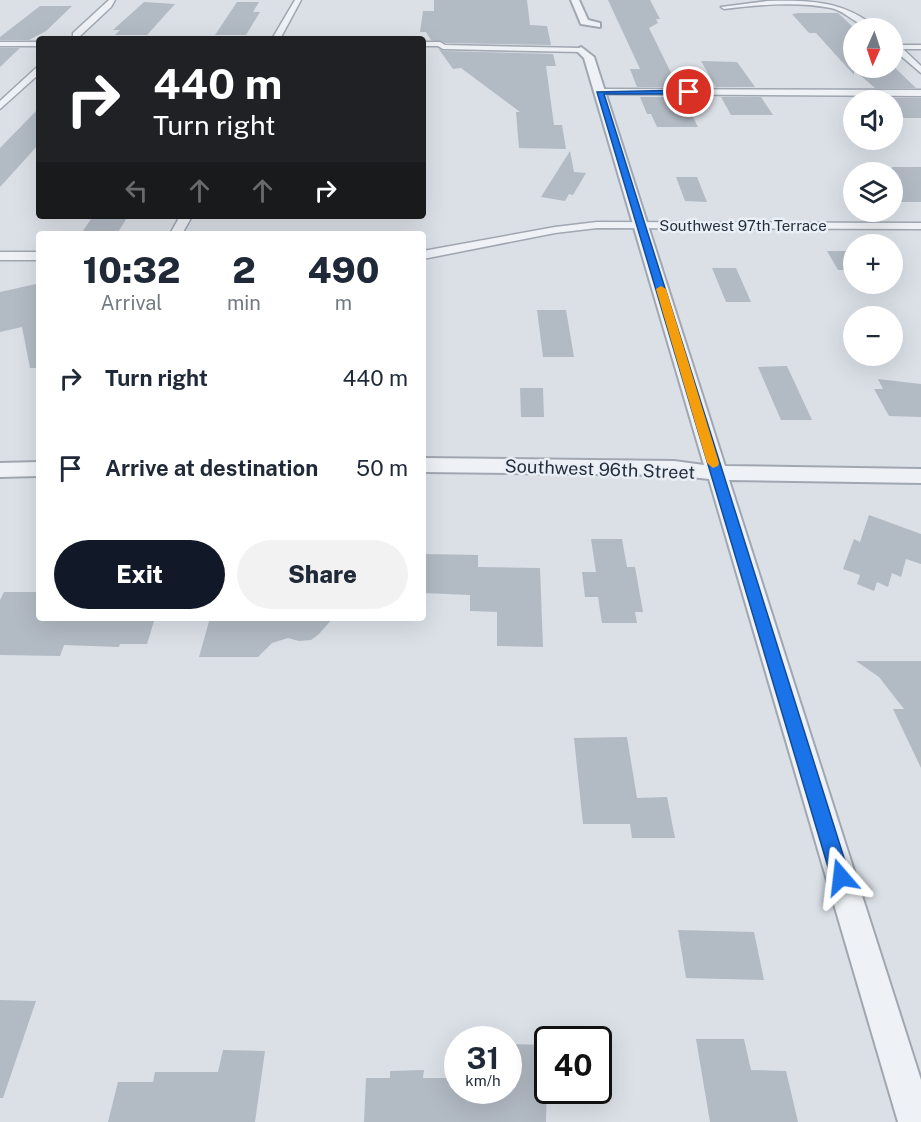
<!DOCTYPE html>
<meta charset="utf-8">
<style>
body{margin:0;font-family:"Public Sans",sans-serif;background:#f2f2f3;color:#1f2937;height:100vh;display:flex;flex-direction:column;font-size:22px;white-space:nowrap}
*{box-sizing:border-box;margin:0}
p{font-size:20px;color:#747a83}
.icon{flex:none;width:33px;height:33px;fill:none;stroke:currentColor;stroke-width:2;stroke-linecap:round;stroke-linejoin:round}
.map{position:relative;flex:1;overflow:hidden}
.drawer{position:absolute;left:36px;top:231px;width:390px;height:390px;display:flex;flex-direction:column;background:#fff;border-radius:6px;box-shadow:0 6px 24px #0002}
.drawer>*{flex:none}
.banner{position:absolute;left:36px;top:36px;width:390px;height:183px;border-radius:6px;box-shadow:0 6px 24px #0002;background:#202124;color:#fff;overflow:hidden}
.needle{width:39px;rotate:183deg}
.tools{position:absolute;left:843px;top:18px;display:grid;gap:12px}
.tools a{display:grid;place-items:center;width:60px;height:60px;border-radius:50%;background:#fff;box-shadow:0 6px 24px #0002;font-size:30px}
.speed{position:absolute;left:444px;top:1026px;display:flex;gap:12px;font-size:30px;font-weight:700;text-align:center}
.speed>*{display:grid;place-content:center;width:78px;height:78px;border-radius:50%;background:#fff;box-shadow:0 6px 24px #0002;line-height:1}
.speed small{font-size:15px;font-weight:400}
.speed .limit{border:3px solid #111;border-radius:9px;background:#fff;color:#111}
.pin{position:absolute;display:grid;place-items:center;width:51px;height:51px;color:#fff;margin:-26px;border:3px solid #fff;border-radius:50%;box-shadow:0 2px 6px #0007}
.me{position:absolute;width:66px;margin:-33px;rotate:343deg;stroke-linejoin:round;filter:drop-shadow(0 0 4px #0008)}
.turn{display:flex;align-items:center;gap:21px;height:126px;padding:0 18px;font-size:27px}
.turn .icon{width:78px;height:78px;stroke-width:2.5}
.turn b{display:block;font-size:42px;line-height:51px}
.lanes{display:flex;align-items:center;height:57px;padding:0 18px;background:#0003;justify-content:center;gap:30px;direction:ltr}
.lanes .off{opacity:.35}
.eta{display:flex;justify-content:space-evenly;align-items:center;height:102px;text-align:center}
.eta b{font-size:36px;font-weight:800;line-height:42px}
.primary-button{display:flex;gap:12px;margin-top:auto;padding:12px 18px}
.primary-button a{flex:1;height:69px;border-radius:36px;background:#111827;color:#fff;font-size:24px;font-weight:800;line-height:69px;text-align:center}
.primary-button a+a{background:#f2f2f3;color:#1f2937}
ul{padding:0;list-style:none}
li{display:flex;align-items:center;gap:18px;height:90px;padding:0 18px}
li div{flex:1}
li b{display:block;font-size:22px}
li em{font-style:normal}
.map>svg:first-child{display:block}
.building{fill:#b2bac4}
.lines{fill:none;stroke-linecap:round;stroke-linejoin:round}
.minor-casing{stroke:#a0a7b1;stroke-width:3}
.tertiary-casing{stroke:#a0a7b1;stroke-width:4}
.minor{fill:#eef1f5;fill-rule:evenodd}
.tertiary{fill:#eef1f5;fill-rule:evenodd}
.route{fill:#1a73e8;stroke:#114b97;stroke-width:1.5}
.slow{fill:#f59e0b}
.labels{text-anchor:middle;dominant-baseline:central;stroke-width:5;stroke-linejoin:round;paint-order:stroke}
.far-street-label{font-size:15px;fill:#242f3e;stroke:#eaeff5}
.street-label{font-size:18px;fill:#242f3e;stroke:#eaeff5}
</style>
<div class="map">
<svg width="921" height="1122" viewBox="0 0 921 1122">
<rect width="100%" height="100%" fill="#dbe0e7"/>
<!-- building -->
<g class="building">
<path d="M434,0H527L530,25L547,26L551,45L446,43L431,40L426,32H420L423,11H434Z"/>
<path d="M608,0H650L660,19H656L658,23L649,28L678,87H637L630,69H640Z"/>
<path d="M144,2L175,4L147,35H115L120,30H113Z"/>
<path d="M237,2H259L253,12H260L246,35H215Z"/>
<path d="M40,6H72L46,31L29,40H0V37Z"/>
<path d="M799,13H838L854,28V68L892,65L916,88H875L854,70V75L816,33H809L792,14Z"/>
<path d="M0,48H20L0,67Z"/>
<path d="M438,48L443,51L553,54L556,66H546L554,125H562L566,149L519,148L516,112H520L461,68L453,69Z"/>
<path d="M701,61L737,62L755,87H716Z"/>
<path d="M640,97H683L698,127H657L651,114H647Z"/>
<path d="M721,97H761L773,115H731Z"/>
<path d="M885,98H921V118H904L892,106V100Z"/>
<path d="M39,108V144L0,187V148Z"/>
<path d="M570,151L574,172L586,173L573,195L569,194L565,201L541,197Z"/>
<path d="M892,167H921V202H899L892,194Z"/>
<path d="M676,177H697L707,202L685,201Z"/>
<path d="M93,216H128L117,234H81Z"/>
<path d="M827,251H854V270H838Z"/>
<path d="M712,268H736L751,302H726Z"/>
<path d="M36,284L39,296V368H30L22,327L0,332V292Z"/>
<path d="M537,310H566L574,357H543Z"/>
<path d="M787,366L812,420H781L758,367Z"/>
<path d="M878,379L921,384V417L889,416L874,389H883Z"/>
<path d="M520,388H543L544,417H521Z"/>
<path d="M869,515L921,534V564L906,559L901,577L892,573L888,587L877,582L874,591L857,584L860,575L843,569L854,539L860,542Z"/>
<path d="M591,539H622L627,567H635L643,612H635L637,623H602L598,597H585L582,572H596Z"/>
<path d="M423,554L478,555V567L540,568L543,647L497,646V612L470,611V595L423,593Z"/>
<path d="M4,592H39V618H155L147,644H120L119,647L64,645L60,656L0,655V600Z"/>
<path d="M210,618H333L319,634L311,640L299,641L288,638L272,643L258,657H199Z"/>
<path d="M856,661H921V768L893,709H904L879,677Z"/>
<path d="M627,737L637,798L667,797L675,838H632L630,824H583L574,738Z"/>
<path d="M678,930L754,932L764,980L686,978Z"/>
<path d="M0,1000L36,1001L3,1098H0Z"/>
<path d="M696,1039H744L751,1070L786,1071L798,1122H710Z"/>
<path d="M508,1044L548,1045L546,1122H364L366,1078H390V1071L424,1070L423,1078H458V1090H508Z"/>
<path d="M223,1050L265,1051L255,1122H108L118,1082H153L155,1072H218Z"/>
</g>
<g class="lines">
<defs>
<g id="minor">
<path d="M109,0H115L111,7L79,37H73V33Z"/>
<path d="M295,0H301L280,39H272Z"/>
<path d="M767,1C807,0 844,0 876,28C860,30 847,11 831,8C796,1 758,5 724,9L721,7Z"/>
<path d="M892,41L898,45H921V49H903L921,66V73L893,49Z"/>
<rect x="0" y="42" width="39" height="4"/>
<path d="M423,42H440L445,45L581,48L585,50L581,52L443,49L438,46H423Z"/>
<path d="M36,68H39V74L0,109V101Z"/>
<path d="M600,89L921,90V96L597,94Z"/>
<path d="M180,216H192L182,234H170Z"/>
<path d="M597,222L921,223V229L597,228L555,233L423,259V251L555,227Z"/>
<rect x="0" y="252" width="39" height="8"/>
</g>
<g id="tertiary">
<path d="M571,0H579L588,20L600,23V27L581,24Z"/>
<path d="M581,47L594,57L725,466L921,469V483L729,480L921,1080V1122H898L709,479L674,475L423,472V458L674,461L704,465L584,58L576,50Z"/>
<path d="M39,462V476L0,477V463Z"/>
</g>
</defs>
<!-- minor casing -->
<use href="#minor" class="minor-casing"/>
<!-- tertiary casing -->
<use href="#tertiary" class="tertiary-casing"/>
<!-- minor -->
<use href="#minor" class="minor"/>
<!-- tertiary -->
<use href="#tertiary" class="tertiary"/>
</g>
<!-- route -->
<path class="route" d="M689,90L691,94H604L850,877L847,884L841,887L834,884L831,877L597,92Z"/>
<!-- slow -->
<path class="slow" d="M661,286L666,289L719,463L718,466L713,468L707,463L656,289Z"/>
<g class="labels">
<!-- far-street labels -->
<g class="far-street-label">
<text x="743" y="225">Southwest 97th Terrace</text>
</g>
<!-- street labels -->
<g class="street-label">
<text transform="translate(600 469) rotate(2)">Southwest 96th Street</text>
</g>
</g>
</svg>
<div class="tools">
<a><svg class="needle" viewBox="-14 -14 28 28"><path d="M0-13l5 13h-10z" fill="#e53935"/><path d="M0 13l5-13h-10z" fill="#747a83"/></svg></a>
<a><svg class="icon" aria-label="sound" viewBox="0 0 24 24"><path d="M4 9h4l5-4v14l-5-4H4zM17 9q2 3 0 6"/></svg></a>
<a><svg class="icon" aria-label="layers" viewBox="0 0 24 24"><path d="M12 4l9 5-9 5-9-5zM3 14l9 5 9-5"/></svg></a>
<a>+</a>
<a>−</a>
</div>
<div class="speed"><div>31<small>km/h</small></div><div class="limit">40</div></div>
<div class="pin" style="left:689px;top:92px;background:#d93025"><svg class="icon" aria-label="arrive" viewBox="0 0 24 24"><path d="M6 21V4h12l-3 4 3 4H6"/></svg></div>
<svg class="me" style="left:841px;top:877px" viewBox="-20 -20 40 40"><path d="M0-17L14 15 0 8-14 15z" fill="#1a73e8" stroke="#fff" stroke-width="4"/></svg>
<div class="banner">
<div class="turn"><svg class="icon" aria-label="right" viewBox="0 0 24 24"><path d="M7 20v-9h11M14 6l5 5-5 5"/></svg><div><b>440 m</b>Turn right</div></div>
<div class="lanes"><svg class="icon off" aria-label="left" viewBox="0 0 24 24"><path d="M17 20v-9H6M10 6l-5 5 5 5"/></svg><svg class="icon off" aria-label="ahead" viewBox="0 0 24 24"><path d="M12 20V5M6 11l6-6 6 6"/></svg><svg class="icon off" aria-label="ahead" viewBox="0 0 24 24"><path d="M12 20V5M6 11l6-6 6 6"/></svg><svg class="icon" aria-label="right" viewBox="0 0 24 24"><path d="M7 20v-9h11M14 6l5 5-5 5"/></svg></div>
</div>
<section class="drawer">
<div class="eta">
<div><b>10:32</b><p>Arrival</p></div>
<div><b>2</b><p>min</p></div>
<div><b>490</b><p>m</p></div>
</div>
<ul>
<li><svg class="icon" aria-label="right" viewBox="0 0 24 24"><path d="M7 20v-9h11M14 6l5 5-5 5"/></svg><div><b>Turn right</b></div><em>440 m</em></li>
<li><svg class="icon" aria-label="arrive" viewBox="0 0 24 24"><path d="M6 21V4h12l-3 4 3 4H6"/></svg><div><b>Arrive at destination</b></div><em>50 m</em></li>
</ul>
<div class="primary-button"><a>Exit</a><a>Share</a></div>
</section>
</div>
